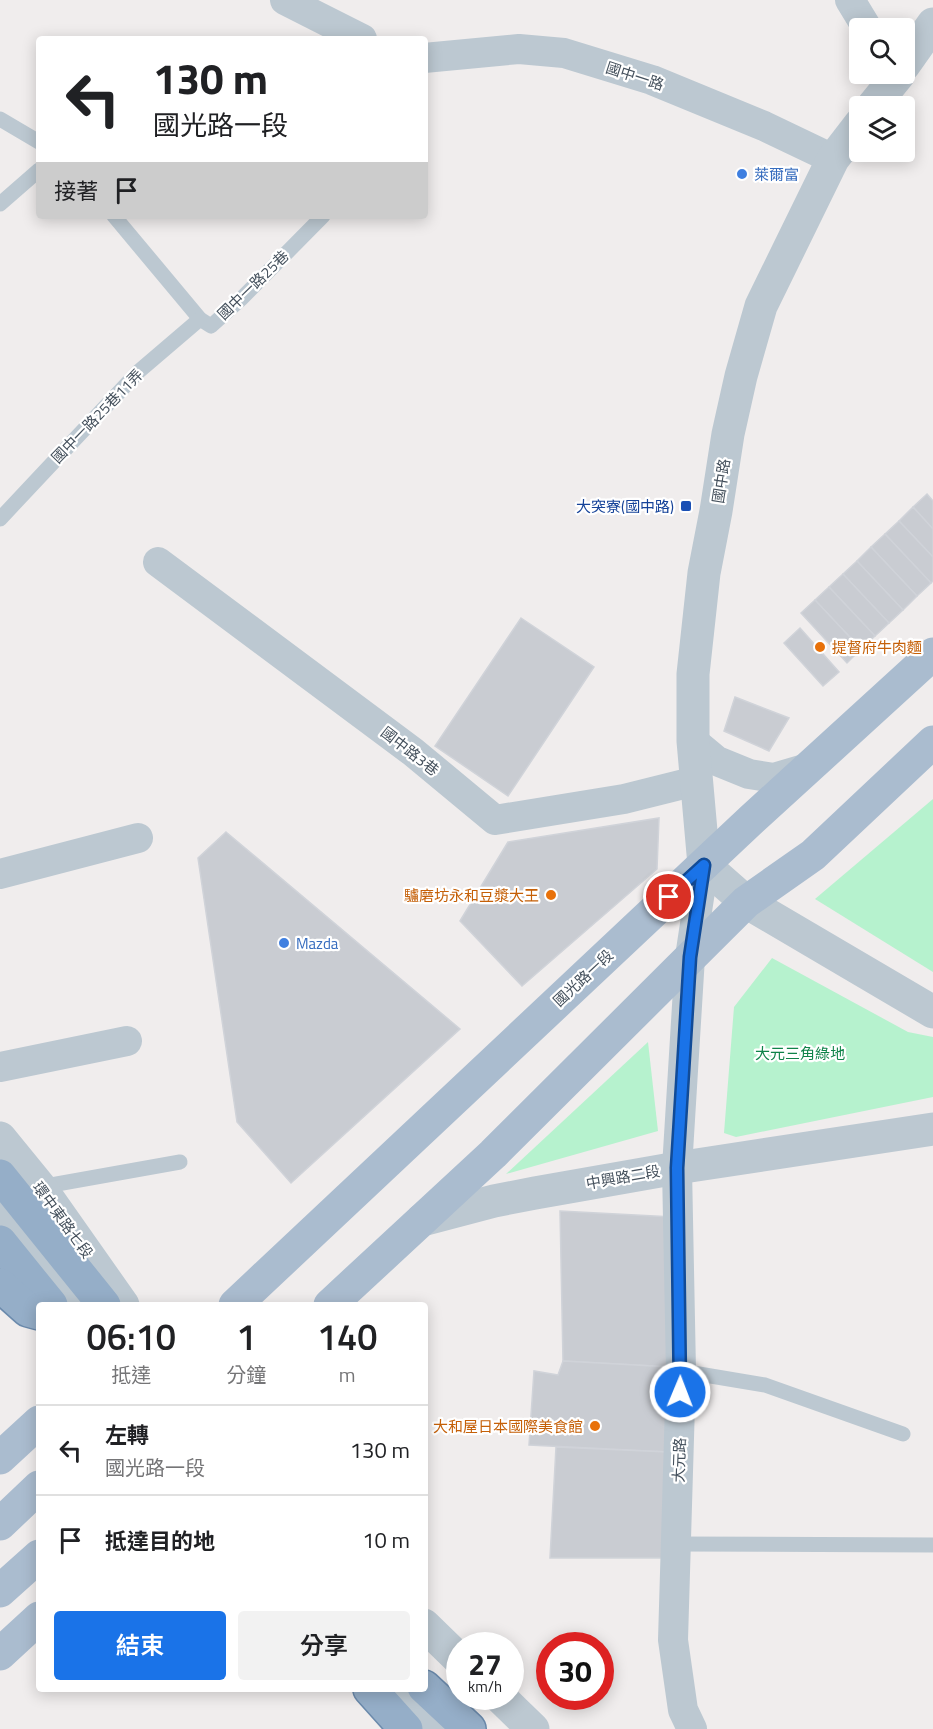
<!DOCTYPE html>
<html lang="zh-TW">
<meta charset="utf-8">
<style>
body{margin:0;font-family:"Titillium Web","Noto Sans TC",sans-serif;background:#f2f2f2;color:#202124;height:100vh;display:flex;flex-direction:column;font-size:22px;white-space:nowrap}
*{box-sizing:border-box;margin:0}
p{font-size:20px;color:#757577}
.icon{flex:none;width:33px;height:33px;fill:none;stroke:currentColor;stroke-width:2;stroke-linecap:round;stroke-linejoin:round}
.map{position:relative;flex:1;overflow:hidden}
.panel{position:absolute;left:36px;top:1302px;width:392px;height:390px;display:flex;flex-direction:column;background:#fff;border-radius:6px;box-shadow:0 3px 15px #0003}
.panel>*{flex:none}
.top-card{position:absolute;left:36px;top:36px;width:392px;height:183px;border-radius:6px;box-shadow:0 3px 15px #0003;background:#fff;color:#202124;overflow:hidden}
.tools{position:absolute;left:849px;top:18px;display:grid;gap:12px}
.tools a{display:grid;place-items:center;width:66px;height:66px;border-radius:6px;background:#fff;box-shadow:0 3px 15px #0003;font-size:30px}
.speed{position:absolute;left:446px;top:1632px;display:flex;gap:12px;font-size:30px;font-weight:700;text-align:center}
.speed>*{display:grid;place-content:center;width:78px;height:78px;border-radius:50%;background:#fff;box-shadow:0 3px 15px #0003;line-height:1}
.speed small{font-size:15px;font-weight:400}
.speed .limit{border:9px solid #d22;background:#fff;color:#111}
.pin{position:absolute;display:grid;place-items:center;width:51px;height:51px;color:#fff;margin:-26px;border:3px solid #fff;border-radius:50%;box-shadow:0 2px 6px #0007}
.me{position:absolute;width:66px;margin:-33px;rotate:1deg;stroke-linejoin:round;filter:drop-shadow(0 0 4px #0008)}
.turn{display:flex;align-items:center;gap:21px;height:126px;padding:0 18px;font-size:27px}
.turn .icon{width:78px;height:78px;stroke-width:2.5}
.turn b{display:block;font-size:42px;line-height:51px}
.then{display:flex;align-items:center;height:57px;padding:0 18px;background:#0003;gap:12px;font-size:22px}
.eta{display:flex;justify-content:space-evenly;align-items:center;height:102px;text-align:center}
.eta b{font-size:36px;font-weight:600;line-height:42px}
.action{display:flex;gap:12px;margin-top:auto;padding:12px 18px}
.action a{flex:1;height:69px;border-radius:6px;background:#1a73e8;color:#fff;font-size:24px;font-weight:600;line-height:69px;text-align:center}
.action a+a{background:#f2f2f2;color:#202124}
ul{padding:0;list-style:none}
li{display:flex;align-items:center;gap:18px;height:90px;padding:0 18px;border-top:2px solid #e0e0e0}
li div{flex:1}
li b{display:block;font-size:22px}
li em{font-style:normal}
.map>svg:first-child{display:block}
.green{fill:#b6f2ce}
.building{fill:#c9ccd2;stroke:#d0d3d9;stroke-width:1.5}
.lines{fill:none;stroke-linecap:round;stroke-linejoin:round}
.trunk-casing{stroke:#6b8aac;stroke-width:36}
.service{stroke:#bcc8d1;stroke-width:15}
.minor{stroke:#bcc8d1;stroke-width:30}
.tertiary{stroke:#bcc8d1;stroke-width:33}
.primary{stroke:#aabccf;stroke-width:33}
.trunk{stroke:#95aec8;stroke-width:33}
.route-casing{stroke:#114b97;stroke-width:15}
.route{stroke:#1a73e8;stroke-width:10}
.shop-dot{fill:#3f7fe0;stroke:#fff;stroke-width:2}
.transit-dot{fill:#1a4fb4;stroke:#fff;stroke-width:2}
.food-dot{fill:#e8710a;stroke:#fff;stroke-width:2}
.labels{text-anchor:middle;dominant-baseline:central;stroke-width:4.5;stroke-linejoin:round;paint-order:stroke}
.street-label{font-size:15px;fill:#44505c;stroke:#fff}
.shop-label{font-size:15px;fill:#366cbe;stroke:#fff;text-anchor:start}
.transit-label{font-size:15px;fill:#164399;stroke:#fff;text-anchor:end}
.food-label{font-size:15px;fill:#c56008;stroke:#fff;text-anchor:end}
.park-label{font-size:15px;fill:#0f8349;stroke:#fff}
</style>
<div class="map">
<svg width="933" height="1729" viewBox="0 0 933 1729">
<rect width="100%" height="100%" fill="#f0eded"/>
<!-- green -->
<g class="green">
<path d="M933,799V972L815,899Z"/>
<path d="M772,958L908,1032L933,1037V1097L736,1137L724,1133L734,1007Z"/>
<path d="M648,1042L658,1131L506,1174Z"/>
</g>
<!-- building -->
<g class="building">
<path d="M927,494L933,501V529L913,507Z"/>
<path d="M913,507L933,529V557L899,521Z"/>
<path d="M899,521L933,557V581L931,583L885,534Z"/>
<path d="M885,534L931,583L917,596L871,547Z"/>
<path d="M871,547L917,596L903,610L857,561Z"/>
<path d="M857,561L903,610L889,623L843,574Z"/>
<path d="M843,574L889,623L875,636L829,587Z"/>
<path d="M829,587L875,636L861,649L815,600Z"/>
<path d="M815,600L861,649L847,663L801,613Z"/>
<path d="M521,618L594,667L508,796L435,746Z"/>
<path d="M800,628L839,672L823,686L784,643Z"/>
<path d="M735,697L789,718L769,751L724,731Z"/>
<path d="M659,818L657,869L522,986L460,921L508,842Z"/>
<path d="M226,832L460,1029L291,1183L237,1122L198,858Z"/>
<path d="M560,1211L673,1217L671,1367L563,1361Z"/>
<path d="M563,1361L671,1367L668,1452L529,1445L534,1371L558,1375Z"/>
<path d="M556,1447L668,1452L664,1558H550Z"/>
</g>
<g class="lines">
<defs>
<g id="trunk">
<path d="M0,1176L104,1305"/>
<path d="M0,1242L51,1305"/>
<path d="M0,1285L28,1310L39,1313"/>
<path d="M424,1687L469,1729"/>
<path d="M370,1689L406,1729"/>
</g>
</defs>
<!-- trunk casing -->
<use href="#trunk" class="trunk-casing"/>
<!-- service -->
<g class="service">
<path d="M0,119L39,142"/>
<path d="M0,204L39,170"/>
<path d="M114,216L200,319L211,326L241,299L323,216"/>
<path d="M0,519L138,372L200,319"/>
<path d="M40,1187L180,1162"/>
<path d="M681,1371L765,1385L903,1434"/>
<path d="M676,1544L933,1545"/>
</g>
<!-- minor -->
<g class="minor">
<path d="M285,0L362,39"/>
<path d="M850,0L867,28"/>
<path d="M424,58L519,49L564,53L652,80L764,126L833,159"/>
<path d="M158,562L413,752L495,820L624,799L696,781"/>
<path d="M693,741L717,761L749,774L774,778L808,768"/>
<path d="M0,874L138,838"/>
<path d="M0,1067L127,1041"/>
<path d="M692,1729L683,1710L673,1640L681,1371L677,1168L690,957L704,865"/>
</g>
<!-- tertiary -->
<g class="tertiary">
<path d="M904,65L933,24"/>
<path d="M873,106L899,74"/>
<path d="M860,124L833,159L761,306L741,376L728,434L716,511L704,573L693,674V741L704,865L746,902L933,1012"/>
<path d="M0,1138L40,1187L123,1305"/>
<path d="M0,1214L48,1283L69,1305"/>
<path d="M422,1220L494,1201L535,1193L677,1168L933,1129"/>
<path d="M424,1625L459,1659"/>
<path d="M396,1689L433,1729"/>
<path d="M499,1696L533,1729"/>
</g>
<!-- primary -->
<g class="primary">
<path d="M235,1305L751,820L933,654"/>
<path d="M330,1305L493,1154L746,902L813,855L933,742"/>
<path d="M0,1458L39,1422"/>
<path d="M0,1524L39,1487"/>
<path d="M0,1591L39,1556"/>
<path d="M0,1654L39,1618"/>
</g>
<!-- trunk -->
<use href="#trunk" class="trunk"/>
</g>
<g class="lines">
<defs>
<path id="route" d="M669,897L704,865L690,957L677,1168L680,1392"/>
</defs>
<!-- route casing -->
<use href="#route" class="route-casing"/>
<!-- route -->
<use href="#route" class="route"/>
</g>
<!-- markers -->
<g class="shop-dot">
<circle cx="742" cy="174" r="6"/>
<circle cx="284" cy="943" r="6"/>
</g>
<rect class="transit-dot" x="680" y="500" width="12" height="12" rx="3"/>
<g class="food-dot">
<circle cx="820" cy="647" r="6"/>
<circle cx="551" cy="895" r="6"/>
<circle cx="595" cy="1426" r="6"/>
</g>
<g class="labels">
<!-- street labels -->
<g class="street-label">
<text transform="translate(635 76) rotate(18)">國中一路</text>
<text transform="translate(253 285) rotate(-44)">國中一路25巷</text>
<text transform="translate(97 416) rotate(-46)">國中一路25巷11弄</text>
<text transform="translate(721 481) rotate(-81)">國中路</text>
<text transform="translate(410 751) rotate(38)">國中路3巷</text>
<text transform="translate(583 978) rotate(-43)">國光路一段</text>
<text transform="translate(623 1177) rotate(-10)">中興路二段</text>
<text transform="translate(63 1220) rotate(54)">環中東路七段</text>
<text transform="translate(679 1460) rotate(-88)">大元路</text>
</g>
<!-- shop labels -->
<g class="shop-label">
<text x="754" y="174">萊爾富</text>
<text x="296" y="943">Mazda</text>
</g>
<!-- transit labels -->
<g class="transit-label">
<text x="674" y="506">大突寮(國中路)</text>
</g>
<!-- food labels -->
<g class="food-label">
<text x="832" y="647" text-anchor="start">提督府牛肉麵</text>
<text x="539" y="895">驢磨坊永和豆漿大王</text>
<text x="583" y="1426">大和屋日本國際美食館</text>
</g>
<!-- park labels -->
<g class="park-label">
<text x="800" y="1053">大元三角綠地</text>
</g>
</g>
</svg>
<div class="tools">
<a><svg class="icon" aria-label="search" viewBox="0 0 24 24"><circle cx="10" cy="10" r="6"/><path d="M15 15l6 6"/></svg></a>
<a><svg class="icon" aria-label="layers" viewBox="0 0 24 24"><path d="M12 4l9 5-9 5-9-5zM3 14l9 5 9-5"/></svg></a>
</div>
<div class="speed"><div>27<small>km/h</small></div><div class="limit">30</div></div>
<div class="pin" style="left:669px;top:897px;background:#d93025"><svg class="icon" aria-label="arrive" viewBox="0 0 24 24"><path d="M6 21V4h12l-3 4 3 4H6"/></svg></div>
<svg class="me" style="left:680px;top:1392px" viewBox="-20 -20 40 40"><circle r="17" fill="#1a73e8" stroke="#fff" stroke-width="3"/><path d="M0-11L8 9 0 5-8 9z" fill="#fff"/></svg>
<div class="top-card">
<div class="turn"><svg class="icon" aria-label="left" viewBox="0 0 24 24"><path d="M17 20v-9H6M10 6l-5 5 5 5"/></svg><div><b>130 m</b>國光路一段</div></div>
<div class="then">接著<svg class="icon" aria-label="arrive" viewBox="0 0 24 24"><path d="M6 21V4h12l-3 4 3 4H6"/></svg></div>
</div>
<section class="panel">
<div class="eta">
<div><b>06:10</b><p>抵達</p></div>
<div><b>1</b><p>分鐘</p></div>
<div><b>140</b><p>m</p></div>
</div>
<ul>
<li><svg class="icon" aria-label="left" viewBox="0 0 24 24"><path d="M17 20v-9H6M10 6l-5 5 5 5"/></svg><div><b>左轉</b><p>國光路一段</p></div><em>130 m</em></li>
<li><svg class="icon" aria-label="arrive" viewBox="0 0 24 24"><path d="M6 21V4h12l-3 4 3 4H6"/></svg><div><b>抵達目的地</b></div><em>10 m</em></li>
</ul>
<div class="action"><a>結束</a><a>分享</a></div>
</section>
</div>
